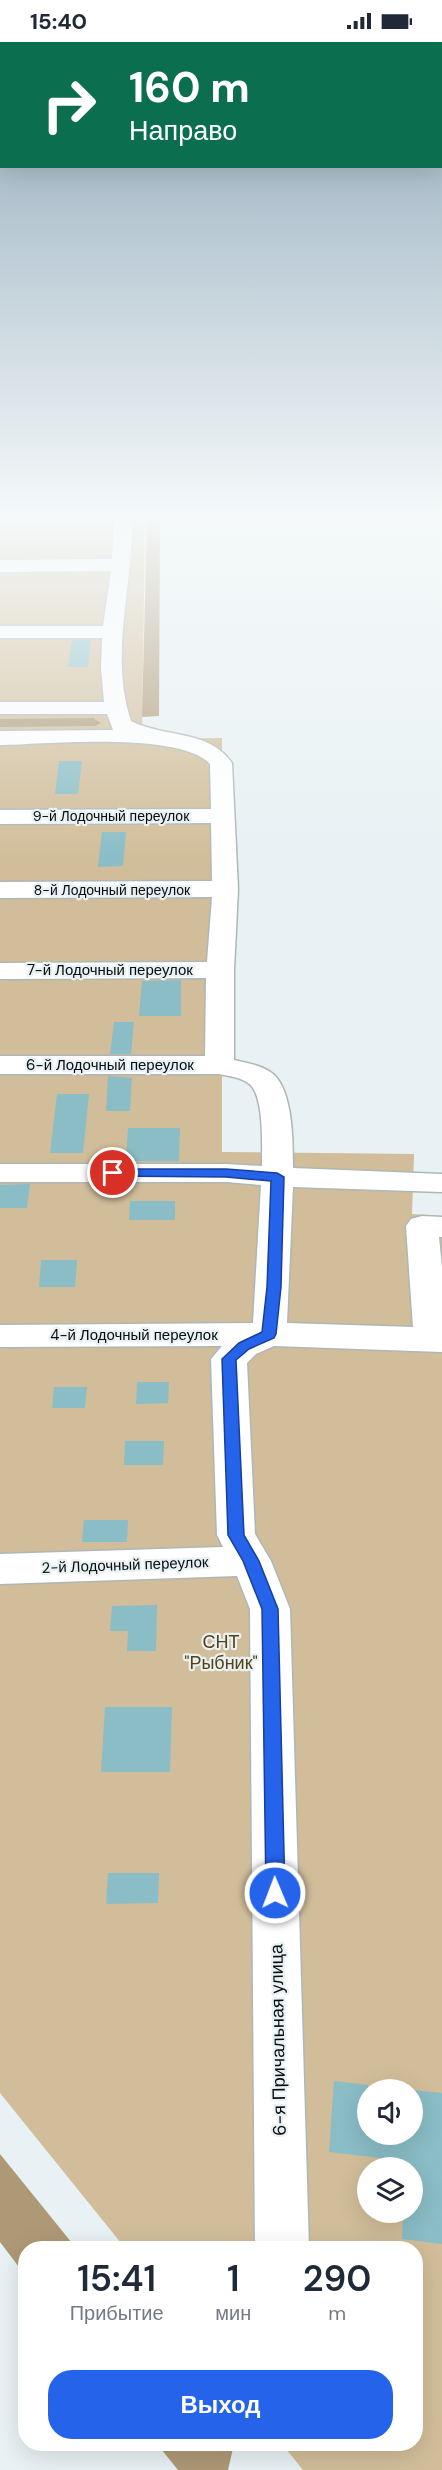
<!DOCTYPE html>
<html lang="ru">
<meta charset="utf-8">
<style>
body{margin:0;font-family:"DM Sans",sans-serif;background:#f2f2f3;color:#1f2937;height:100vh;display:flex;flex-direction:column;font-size:22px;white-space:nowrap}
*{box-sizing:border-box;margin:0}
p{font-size:20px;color:#747a83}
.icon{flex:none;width:33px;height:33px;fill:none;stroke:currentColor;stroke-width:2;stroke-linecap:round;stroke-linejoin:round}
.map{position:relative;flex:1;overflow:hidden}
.side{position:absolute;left:18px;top:2199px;width:405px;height:210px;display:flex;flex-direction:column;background:#fff;border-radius:24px;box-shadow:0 6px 24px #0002}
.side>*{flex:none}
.hud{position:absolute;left:0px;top:0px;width:442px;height:126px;box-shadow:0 6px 24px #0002;background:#0b6e4f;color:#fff;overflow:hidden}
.fabs{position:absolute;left:357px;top:2037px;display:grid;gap:12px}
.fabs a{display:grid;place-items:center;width:66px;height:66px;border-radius:50%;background:#fff;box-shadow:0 6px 24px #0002;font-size:30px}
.pin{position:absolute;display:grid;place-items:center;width:51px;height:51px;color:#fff;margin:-26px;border:3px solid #fff;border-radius:50%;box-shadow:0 2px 6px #0007}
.me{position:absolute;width:66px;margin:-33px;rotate:359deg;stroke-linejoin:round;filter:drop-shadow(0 0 4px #0008)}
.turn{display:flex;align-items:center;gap:21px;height:126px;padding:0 30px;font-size:27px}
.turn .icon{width:78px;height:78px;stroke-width:2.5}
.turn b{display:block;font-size:42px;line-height:51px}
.eta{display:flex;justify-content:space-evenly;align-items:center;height:102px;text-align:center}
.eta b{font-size:36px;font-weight:600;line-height:42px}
.button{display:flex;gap:12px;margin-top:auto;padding:12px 30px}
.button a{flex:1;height:69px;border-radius:24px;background:#2563eb;color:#fff;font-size:24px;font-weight:600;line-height:69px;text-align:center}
.status{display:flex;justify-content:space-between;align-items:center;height:42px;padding:0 30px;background:#fff;direction:ltr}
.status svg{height:16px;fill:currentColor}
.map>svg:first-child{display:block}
.green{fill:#d1bd99;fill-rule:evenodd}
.water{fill:#ae9976}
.building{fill:#8abdc6}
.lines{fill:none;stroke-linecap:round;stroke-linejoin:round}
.minor-casing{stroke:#aeb7b8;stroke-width:3}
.minor{fill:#fff;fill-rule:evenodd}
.route{fill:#2563eb;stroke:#184099;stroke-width:1.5}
.labels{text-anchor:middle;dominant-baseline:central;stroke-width:4.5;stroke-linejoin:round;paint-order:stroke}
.far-street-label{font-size:14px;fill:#090c0d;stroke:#e8f1f3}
.street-label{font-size:15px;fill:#090c0d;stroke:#e8f1f3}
.near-park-label{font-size:18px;fill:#564013;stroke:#e8f1f3}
.near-street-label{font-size:18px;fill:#090c0d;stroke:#e8f1f3}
</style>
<div class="status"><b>15:40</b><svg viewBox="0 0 49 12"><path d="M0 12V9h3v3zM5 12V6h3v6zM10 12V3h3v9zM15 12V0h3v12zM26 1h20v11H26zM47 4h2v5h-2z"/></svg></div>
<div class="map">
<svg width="442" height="2428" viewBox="0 0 442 2428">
<rect width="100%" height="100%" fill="#e8f1f3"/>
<!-- green -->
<path class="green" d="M0,478H145L142,697L222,696V1110L414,1112L412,1172L442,1174V2428H303L282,2402H416V2206H125L0,2051ZM368,2048H412V2092H368ZM368,2126H412V2170H368Z"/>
<!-- water -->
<g class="water">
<path d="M147,478H160L159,674L142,675Z"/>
<path d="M93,676L101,681L95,684L0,685V677Z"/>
<path d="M0,2112L76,2206H26L25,2233L0,2200Z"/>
<path d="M157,2402H234L228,2428H178Z"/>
</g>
<!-- building -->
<g class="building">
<path d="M72,598H91L88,625H68Z"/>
<path d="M59,719H82L78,752H55Z"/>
<path d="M102,790H126L123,824L98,825Z"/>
<path d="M181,938V974H139L142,939Z"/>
<path d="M114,980H134L131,1012H110Z"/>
<path d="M108,1034L132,1036L130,1069H106Z"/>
<path d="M57,1052H89L83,1111H50Z"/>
<path d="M128,1086H180L179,1119H126Z"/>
<path d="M30,1142L27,1166H0V1143Z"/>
<path d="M130,1159H175V1178H129Z"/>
<path d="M41,1218H77L75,1245H39Z"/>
<path d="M137,1340H169L168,1361L136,1362Z"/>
<path d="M54,1345H87L85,1366H52Z"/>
<path d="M125,1399H164L163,1423H124Z"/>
<path d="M84,1478H128L127,1500H82Z"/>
<path d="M157,1563L156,1609H127L128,1589H110L112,1564Z"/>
<path d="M105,1665H172L170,1730H101Z"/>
<path d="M108,1831H159L158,1861L106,1862Z"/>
<path d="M334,2039L368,2043V2092H412V2048L442,2051V2202L402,2197L403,2170H412V2126H405L406,2119L329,2110Z"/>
</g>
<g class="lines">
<defs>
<path id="minor" d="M114,478H132C133,545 109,613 131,679C164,696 209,687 232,721L238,847L234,928V1018C247,1021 262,1023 273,1032C293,1049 293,1101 293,1126L442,1132V1150L293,1145L287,1281L413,1285L406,1184L411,1177L422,1174L442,1175V1195H439L442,1226V1310L274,1304L256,1312L247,1321L255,1492L271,1519L290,1567L309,2206H255L250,1567L237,1534L0,1542V1512L223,1505L217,1493L211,1317L222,1304L0,1305V1283L253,1281L261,1143L226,1140H0V1122H226L262,1124C262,1104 264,1063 253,1046C247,1036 229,1034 219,1032H0V1014H205L206,936L0,937V921L207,920L212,855L0,856V840L212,839L211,781L0,782V768L211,767L210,722C180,689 46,702 0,703V689L113,688L107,672H0V660H104L101,626L102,596H0V584H103L111,529L0,530V518L112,517Z"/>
</defs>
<!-- minor casing -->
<use href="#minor" class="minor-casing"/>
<!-- minor -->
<use href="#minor" class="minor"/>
</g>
<!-- sky -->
<linearGradient id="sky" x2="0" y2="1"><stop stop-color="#91a9ba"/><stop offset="0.58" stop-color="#f5f9fa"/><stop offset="1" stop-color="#f5f9fa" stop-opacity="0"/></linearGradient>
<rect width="442" height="818" fill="url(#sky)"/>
<!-- route -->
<path class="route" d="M113,1127H226L277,1131L284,1135L281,1245L276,1292L274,1296L249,1307L236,1318L244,1493L259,1519L278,1567L285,1851L282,1857L275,1860L269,1857L266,1851L262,1567L243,1519L228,1493L222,1317L239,1301L262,1290L267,1245L271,1139L226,1135L109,1134L107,1131L109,1128Z"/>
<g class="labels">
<!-- far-street labels -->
<g class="far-street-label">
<text x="111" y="774">9-й Лодочный переулок</text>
<text x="112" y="848">8-й Лодочный переулок</text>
</g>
<!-- street labels -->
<g class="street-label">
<text x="110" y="928">7-й Лодочный переулок</text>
<text x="110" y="1023">6-й Лодочный переулок</text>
<text x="134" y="1293">4-й Лодочный переулок</text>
<text transform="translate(125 1523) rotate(-2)">2-й Лодочный переулок</text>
</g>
<!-- near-park labels -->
<g class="near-park-label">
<text x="221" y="1600">СНТ<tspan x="221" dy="21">"Рыбник"</tspan></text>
</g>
<!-- near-street labels -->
<g class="near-street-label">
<text transform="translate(278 1998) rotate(-91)">6-я Причальная улица</text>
</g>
</g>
</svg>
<div class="fabs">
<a><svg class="icon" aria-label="sound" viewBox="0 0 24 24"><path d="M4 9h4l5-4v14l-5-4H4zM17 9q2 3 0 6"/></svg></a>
<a><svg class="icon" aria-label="layers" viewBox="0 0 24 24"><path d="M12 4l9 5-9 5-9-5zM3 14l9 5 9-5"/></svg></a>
</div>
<div class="pin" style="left:113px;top:1131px;background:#d93025"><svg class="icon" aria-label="arrive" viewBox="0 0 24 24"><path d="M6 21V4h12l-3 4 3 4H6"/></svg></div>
<svg class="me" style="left:275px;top:1851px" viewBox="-20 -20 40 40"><circle r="17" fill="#2563eb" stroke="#fff" stroke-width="3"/><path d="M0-11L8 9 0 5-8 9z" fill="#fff"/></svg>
<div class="hud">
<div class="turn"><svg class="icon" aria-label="right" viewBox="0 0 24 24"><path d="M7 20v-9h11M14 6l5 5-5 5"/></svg><div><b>160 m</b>Направо</div></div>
</div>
<section class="side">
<div class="eta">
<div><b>15:41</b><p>Прибытие</p></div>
<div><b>1</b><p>мин</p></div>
<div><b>290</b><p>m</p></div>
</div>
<div class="button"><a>Выход</a></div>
</section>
</div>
